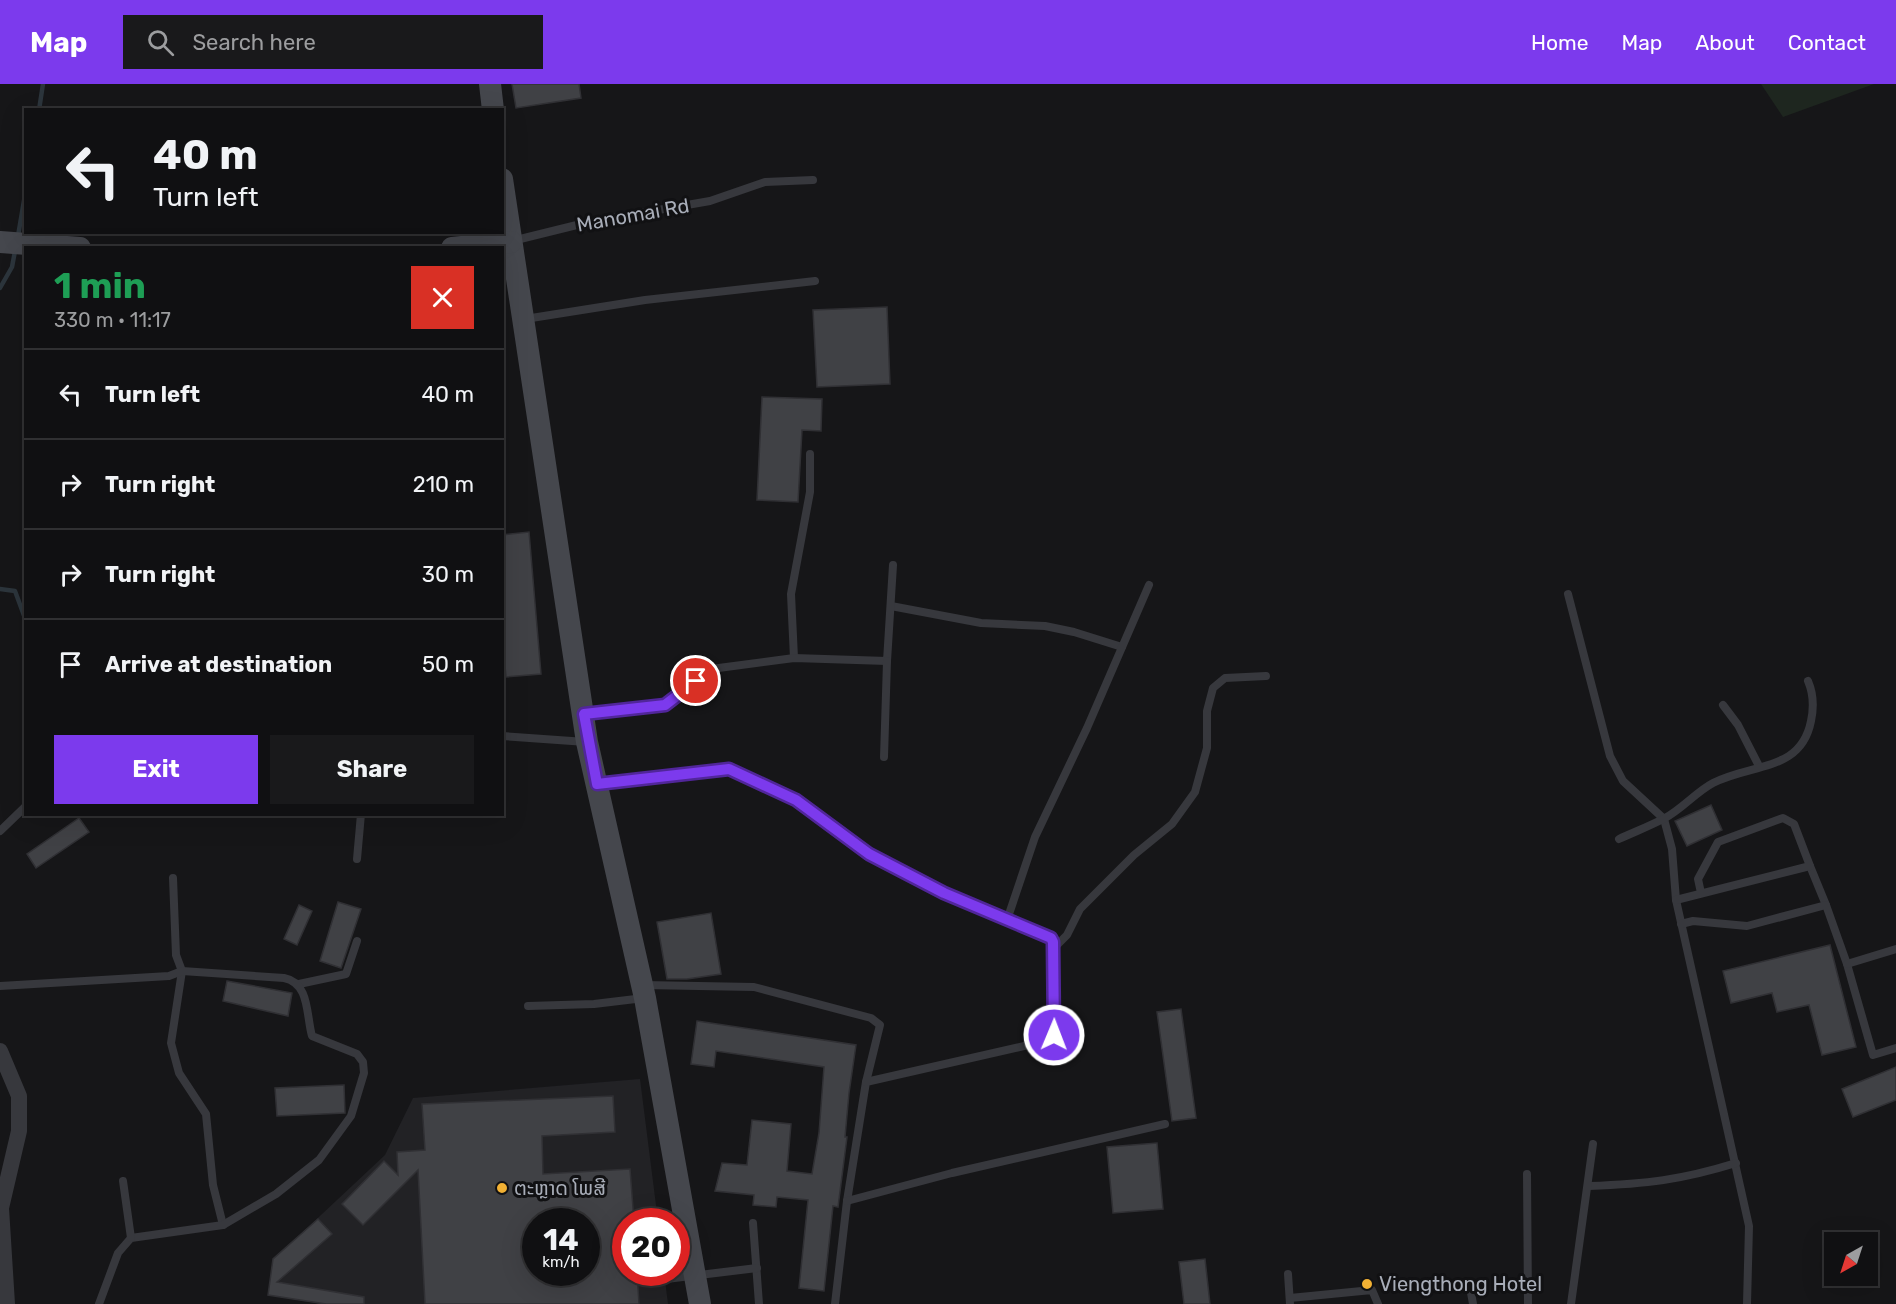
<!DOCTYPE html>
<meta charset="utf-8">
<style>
body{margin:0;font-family:Rubik,"Noto Sans Lao",sans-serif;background:#19191b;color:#f1f3f6;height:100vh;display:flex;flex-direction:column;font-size:22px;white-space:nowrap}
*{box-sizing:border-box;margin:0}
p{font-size:20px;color:#9c9d9f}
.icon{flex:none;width:33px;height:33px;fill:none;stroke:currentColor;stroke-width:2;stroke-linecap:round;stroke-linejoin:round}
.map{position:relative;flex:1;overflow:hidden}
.panel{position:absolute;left:24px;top:162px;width:480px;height:570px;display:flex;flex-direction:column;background:#101012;border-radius:0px;box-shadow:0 6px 24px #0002,0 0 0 2px #303032}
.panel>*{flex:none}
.hud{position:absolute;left:24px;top:24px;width:480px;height:126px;border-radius:0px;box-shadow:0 6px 24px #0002,0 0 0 2px #303032;background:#101012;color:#f1f3f6;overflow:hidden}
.needle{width:39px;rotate:219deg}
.tools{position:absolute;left:1824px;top:1148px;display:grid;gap:12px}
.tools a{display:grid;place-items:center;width:54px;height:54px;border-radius:0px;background:#101012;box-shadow:0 6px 24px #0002,0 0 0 2px #303032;font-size:30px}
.speed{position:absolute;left:522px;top:1124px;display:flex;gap:12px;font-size:30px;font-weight:700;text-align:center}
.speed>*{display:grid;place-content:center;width:78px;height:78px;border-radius:50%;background:#101012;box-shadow:0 6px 24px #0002,0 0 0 2px #303032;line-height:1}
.speed small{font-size:15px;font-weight:400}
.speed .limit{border:9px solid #d22;background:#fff;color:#111}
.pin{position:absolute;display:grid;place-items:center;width:51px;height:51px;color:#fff;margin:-26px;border:3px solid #fff;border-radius:50%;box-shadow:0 2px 6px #0007}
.me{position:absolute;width:66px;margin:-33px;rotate:1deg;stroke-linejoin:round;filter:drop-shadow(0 0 4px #0008)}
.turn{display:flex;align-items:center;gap:21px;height:126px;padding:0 30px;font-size:27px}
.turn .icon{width:78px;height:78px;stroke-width:2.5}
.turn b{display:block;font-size:42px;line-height:51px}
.round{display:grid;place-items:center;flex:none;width:63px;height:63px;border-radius:0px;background:#19191b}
.head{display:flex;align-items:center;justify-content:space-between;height:102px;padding:0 30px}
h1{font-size:36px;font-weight:700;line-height:45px;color:#1e9e55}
.primary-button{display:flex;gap:12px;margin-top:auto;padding:12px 30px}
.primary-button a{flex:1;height:69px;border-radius:0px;background:#7c3aed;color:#fff;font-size:24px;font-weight:700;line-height:69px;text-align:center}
.primary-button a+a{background:#19191b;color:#f1f3f6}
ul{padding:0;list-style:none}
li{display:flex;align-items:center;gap:18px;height:90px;padding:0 30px;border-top:2px solid #303032}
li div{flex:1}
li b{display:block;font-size:22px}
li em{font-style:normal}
header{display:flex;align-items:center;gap:36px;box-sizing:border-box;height:84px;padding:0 30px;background:#7c3aed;color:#fff}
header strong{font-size:28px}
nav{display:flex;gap:33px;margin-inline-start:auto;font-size:21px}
.search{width:420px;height:54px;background:#19191b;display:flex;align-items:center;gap:15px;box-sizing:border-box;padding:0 21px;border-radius:0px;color:#9c9d9f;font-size:22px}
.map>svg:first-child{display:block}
.built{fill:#222225;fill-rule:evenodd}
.green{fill:#1e261f}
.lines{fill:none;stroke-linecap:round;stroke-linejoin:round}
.stream{stroke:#2c353c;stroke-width:4.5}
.building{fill:#404145;stroke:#303034;stroke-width:1.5;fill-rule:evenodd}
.lane{stroke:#37383d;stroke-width:8}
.street{stroke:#37383d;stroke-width:16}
.secondary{stroke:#45474d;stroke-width:22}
.route-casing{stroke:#51269a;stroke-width:15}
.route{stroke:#7c3aed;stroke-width:10}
.poi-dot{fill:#f2b134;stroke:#111113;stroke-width:2}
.labels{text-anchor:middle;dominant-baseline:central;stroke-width:6;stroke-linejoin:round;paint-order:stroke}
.street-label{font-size:20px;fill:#a8adb8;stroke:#111113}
.poi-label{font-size:20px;fill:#a8adb8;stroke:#111113;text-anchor:start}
</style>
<header>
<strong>Map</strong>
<div class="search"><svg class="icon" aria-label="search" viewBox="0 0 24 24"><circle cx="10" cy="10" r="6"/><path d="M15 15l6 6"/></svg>Search here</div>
<nav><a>Home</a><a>Map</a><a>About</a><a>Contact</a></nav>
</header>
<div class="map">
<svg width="1896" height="1220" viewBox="0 0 1896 1220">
<rect width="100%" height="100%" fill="#161618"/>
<!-- built -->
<path class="built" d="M640,995L658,1137H626V1188H664L668,1220H321L268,1211L273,1176L385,1071L413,1014ZM536,1137H586V1188H536Z"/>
<!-- green -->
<path class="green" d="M1761,0H1874L1783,33Z"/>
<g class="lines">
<!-- stream -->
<g class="stream">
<path d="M39,26L43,0"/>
<path d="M18,152L26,105"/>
<path d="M0,204L12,183L15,167"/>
<path d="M0,505L15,507L26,537"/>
</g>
</g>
<!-- building -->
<g class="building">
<path d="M512,0H579L581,14L516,24Z"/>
<path d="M887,223L890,300L817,303L813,226Z"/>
<path d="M762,313L822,315L821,347L802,346L798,418L757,416Z"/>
<path d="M529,448L541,590L506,593L502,549V451Z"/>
<path d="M1711,721L1722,746L1687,762L1675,737Z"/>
<path d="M79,734L89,748L36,784L27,770Z"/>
<path d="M338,818L361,825L341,884L320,877Z"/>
<path d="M299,821L312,827L297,861L284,855Z"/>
<path d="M711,829L721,890L687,895H667L657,838Z"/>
<path d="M1830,861L1856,963L1822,971L1809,921L1777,928L1772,909L1731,919L1723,887Z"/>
<path d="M227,897L292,909L288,932L223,917Z"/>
<path d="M1181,925L1196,1034L1172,1037L1157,928Z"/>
<path d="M697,937L856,961L849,1009L845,1053H847L838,1123L833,1122L824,1207L799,1204L808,1116L777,1113L776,1123L753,1121L754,1111L715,1107L722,1079L747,1081L752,1036L791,1040L787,1087L812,1090L819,1049L824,983L716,967L714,983L691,980Z"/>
<path d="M1896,983V1016L1853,1033L1842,1005Z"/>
<path d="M344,1001L345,1029L277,1032L275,1004Z"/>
<path d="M613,1012L615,1048L542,1052L543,1090L630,1085L634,1137H626V1188H637L639,1220H425L418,1086L363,1141L342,1120L384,1077L398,1091L397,1068L425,1066L422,1020ZM536,1137H586V1188H536Z"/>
<path d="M1157,1059L1163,1125L1113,1129L1107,1063Z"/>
<path d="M318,1135L332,1150L277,1198L364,1213V1220H326L268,1211L273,1175Z"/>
<path d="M1205,1175L1210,1220H1184L1179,1178Z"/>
</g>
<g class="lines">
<!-- lane -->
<g class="lane">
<path d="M512,157L589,138L710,117L765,98L813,96"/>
<path d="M525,235L645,216L815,197"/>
<path d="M1568,510L1610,672L1623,697L1664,735L1672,765L1676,816L1749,1142L1747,1220"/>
<path d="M891,522L981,539L1045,542L1074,548L1122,563"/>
<path d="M794,574L791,510L810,408V370"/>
<path d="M1723,621L1738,641L1759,682"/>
<path d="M583,630L665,621L711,585L794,574L887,577L893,481"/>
<path d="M502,652L586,658"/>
<path d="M884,673L887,577"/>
<path d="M597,700L729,685L796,716L869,769L944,809L1051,854L1053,858L1055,942L1054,951L1046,957L866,998L847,1117L835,1220"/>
<path d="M0,747L26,722"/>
<path d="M1619,755C1634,748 1650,742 1665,734C1682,725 1696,708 1713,699C1752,679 1801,688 1811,637C1814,623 1814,611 1808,597"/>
<path d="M357,775L361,730"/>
<path d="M1810,782L1826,821"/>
<path d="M173,794L176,871L182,887L171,959L179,989L206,1030L213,1101L223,1141"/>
<path d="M1676,816L1810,782L1794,740L1783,734L1718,758L1698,795L1701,809"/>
<path d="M1007,836L1035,753L1087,644L1149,501"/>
<path d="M1681,840L1693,837L1747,842L1826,821L1847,880L1873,971L1896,964"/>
<path d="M1053,865L1067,851L1080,825L1134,771L1172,740L1195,708L1207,664V627L1213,604L1225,594L1266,592"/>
<path d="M1847,880L1896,865"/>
<path d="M299,900L346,890L357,857"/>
<path d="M643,901L754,903L871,934L880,941L866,998"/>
<path d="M0,902L169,892L182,887L284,894C310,899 306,931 312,952L357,970L363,978L364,989L351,1032L319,1076L276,1110L223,1141L131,1154L118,1169L99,1220"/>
<path d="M528,922L594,920L644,914"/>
<path d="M1527,1090L1528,1220"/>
<path d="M123,1097L131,1154"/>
<path d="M1589,1102C1646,1100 1681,1096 1736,1079"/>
<path d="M847,1117L952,1089L1165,1040"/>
<path d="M753,1139L759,1220"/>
<path d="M1288,1190L1290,1220"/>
<path d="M658,1196L757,1184"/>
<path d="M1470,1203L1473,1220"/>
<path d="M1290,1214L1372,1206L1378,1220"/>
<path d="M1571,1220L1593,1060"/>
</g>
<!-- street -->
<path class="street" d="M0,967L19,1012V1047L1,1124L7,1220"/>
<!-- secondary -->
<g class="secondary">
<path d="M490,0L493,26"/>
<path d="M502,95L587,658L645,914L700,1220"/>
<path d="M0,158L80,164"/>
<path d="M452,164L511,158"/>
</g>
</g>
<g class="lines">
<defs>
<path id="route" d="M696,597L665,621L584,630L597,700L729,685L796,716L869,770L944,809L1051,854L1053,858L1054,951"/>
</defs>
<!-- route casing -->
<use href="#route" class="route-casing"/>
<!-- route -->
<use href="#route" class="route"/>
</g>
<!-- markers -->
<g class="poi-dot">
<circle cx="502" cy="1104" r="6"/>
<circle cx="1367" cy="1200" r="6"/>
</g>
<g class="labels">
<!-- street labels -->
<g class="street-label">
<text transform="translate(633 131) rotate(-10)">Manomai Rd</text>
</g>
<!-- poi labels -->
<g class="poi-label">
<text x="514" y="1104">ຕະຫຼາດ ໂພສີ</text>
<text x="1379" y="1200">Viengthong Hotel</text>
</g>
</g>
</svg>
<div class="tools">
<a><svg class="needle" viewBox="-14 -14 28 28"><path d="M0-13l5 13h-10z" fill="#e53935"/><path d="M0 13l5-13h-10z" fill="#9c9d9f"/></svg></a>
</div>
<div class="speed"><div>14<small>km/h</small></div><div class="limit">20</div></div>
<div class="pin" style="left:696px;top:597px;background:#d93025"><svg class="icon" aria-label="arrive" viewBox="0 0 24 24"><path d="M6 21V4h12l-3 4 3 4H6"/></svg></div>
<svg class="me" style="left:1054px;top:951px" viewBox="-20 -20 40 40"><circle r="17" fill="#7c3aed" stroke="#fff" stroke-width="3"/><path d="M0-11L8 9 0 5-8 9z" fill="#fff"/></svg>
<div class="hud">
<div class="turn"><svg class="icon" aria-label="left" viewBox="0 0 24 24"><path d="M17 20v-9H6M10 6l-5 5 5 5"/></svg><div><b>40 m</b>Turn left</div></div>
</div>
<section class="panel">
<div class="head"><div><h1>1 min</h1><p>330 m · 11:17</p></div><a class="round" style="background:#d93025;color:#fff"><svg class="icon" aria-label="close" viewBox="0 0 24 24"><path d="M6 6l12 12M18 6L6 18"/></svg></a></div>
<ul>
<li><svg class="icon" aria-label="left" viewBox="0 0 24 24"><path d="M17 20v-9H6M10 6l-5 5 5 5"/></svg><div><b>Turn left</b></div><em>40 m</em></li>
<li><svg class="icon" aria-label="right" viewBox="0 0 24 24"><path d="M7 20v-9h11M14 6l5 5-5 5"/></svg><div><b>Turn right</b></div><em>210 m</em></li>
<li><svg class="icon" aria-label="right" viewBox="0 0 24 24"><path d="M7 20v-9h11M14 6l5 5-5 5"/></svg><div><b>Turn right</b></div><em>30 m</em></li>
<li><svg class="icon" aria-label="arrive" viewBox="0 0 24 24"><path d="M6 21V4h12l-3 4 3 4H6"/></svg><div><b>Arrive at destination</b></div><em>50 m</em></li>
</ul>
<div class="primary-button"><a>Exit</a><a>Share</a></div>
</section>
</div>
